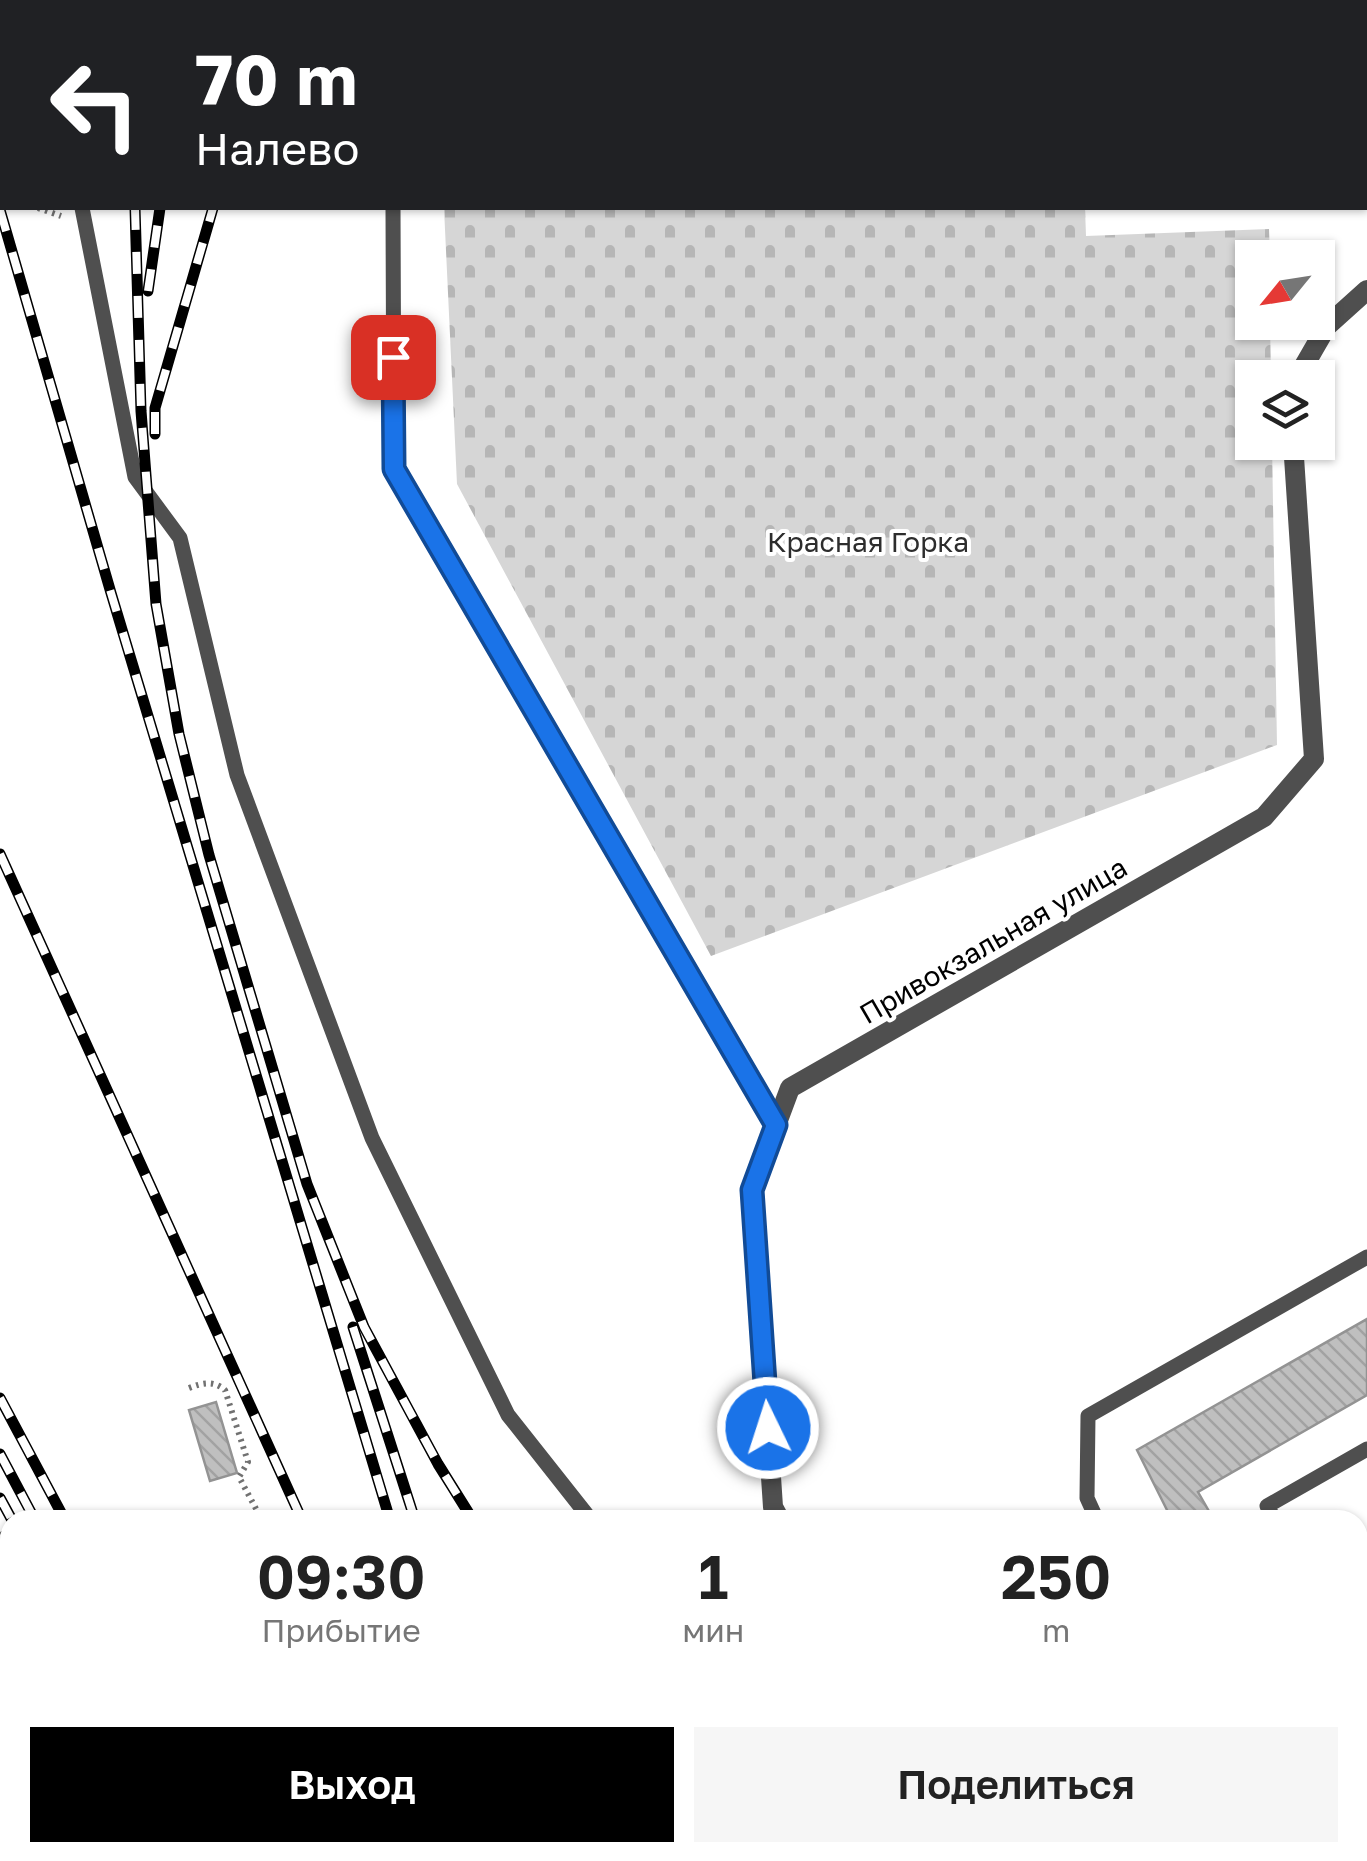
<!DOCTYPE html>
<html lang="ru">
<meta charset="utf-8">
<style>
body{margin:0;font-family:"Golos Text",sans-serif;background:#f6f6f6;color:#222;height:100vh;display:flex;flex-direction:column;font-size:38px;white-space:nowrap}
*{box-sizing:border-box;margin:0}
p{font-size:32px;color:#767676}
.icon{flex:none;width:55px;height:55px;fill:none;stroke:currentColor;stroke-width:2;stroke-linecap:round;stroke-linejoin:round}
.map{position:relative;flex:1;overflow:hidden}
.details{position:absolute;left:0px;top:1510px;width:1368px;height:352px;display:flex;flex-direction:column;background:#fff;border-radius:30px 30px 0 0;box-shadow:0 2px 8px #0004}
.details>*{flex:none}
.hud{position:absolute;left:0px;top:0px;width:1368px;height:210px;box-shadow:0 2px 8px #0004;background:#202124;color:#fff;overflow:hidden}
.needle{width:65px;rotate:240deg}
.fabs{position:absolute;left:1235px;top:240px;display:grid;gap:20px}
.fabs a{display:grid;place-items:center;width:100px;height:100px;border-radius:0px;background:#fff;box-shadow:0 2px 8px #0004;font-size:50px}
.pin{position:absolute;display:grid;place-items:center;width:85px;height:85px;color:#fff;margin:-42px;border-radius:20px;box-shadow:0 5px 15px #0006}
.me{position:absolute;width:110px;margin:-55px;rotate:356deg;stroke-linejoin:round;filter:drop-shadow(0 0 8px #0008)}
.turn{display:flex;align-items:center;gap:35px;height:210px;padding:0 30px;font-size:45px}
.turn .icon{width:130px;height:130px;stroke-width:2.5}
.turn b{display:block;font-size:70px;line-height:85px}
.eta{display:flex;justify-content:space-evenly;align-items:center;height:170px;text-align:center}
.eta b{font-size:60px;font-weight:600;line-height:70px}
.primary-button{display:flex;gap:20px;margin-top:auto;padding:20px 30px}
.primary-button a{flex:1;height:115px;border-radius:0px;background:#000;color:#fff;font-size:40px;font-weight:600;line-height:115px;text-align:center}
.primary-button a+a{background:#f6f6f6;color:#222}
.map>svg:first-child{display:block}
.cemetery{fill:url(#cemetery-stones)}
.building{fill:url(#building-back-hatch);stroke:#939393;stroke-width:2.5}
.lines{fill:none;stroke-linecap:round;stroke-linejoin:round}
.path{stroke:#717171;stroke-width:6;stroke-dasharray:2.5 5;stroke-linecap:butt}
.service{stroke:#4f4f4f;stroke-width:15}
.minor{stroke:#4f4f4f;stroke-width:20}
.rail-casing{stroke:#000;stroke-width:11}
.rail{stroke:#fff;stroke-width:8;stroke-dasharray:22;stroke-linecap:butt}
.route-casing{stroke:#114b97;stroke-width:25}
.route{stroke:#1a73e8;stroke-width:18}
.labels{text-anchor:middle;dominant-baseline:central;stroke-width:8;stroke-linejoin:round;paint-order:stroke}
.park-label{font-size:28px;fill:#2d2d2d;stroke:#fff}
.street-label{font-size:28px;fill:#000;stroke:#fff}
</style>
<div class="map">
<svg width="1367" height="1861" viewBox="0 0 1367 1861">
<defs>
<pattern id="cemetery-stones" width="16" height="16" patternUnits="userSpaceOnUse" patternTransform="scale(2.5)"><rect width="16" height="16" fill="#d6d6d6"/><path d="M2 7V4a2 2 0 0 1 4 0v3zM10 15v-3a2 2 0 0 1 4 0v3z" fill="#b6b6b6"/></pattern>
<pattern id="building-back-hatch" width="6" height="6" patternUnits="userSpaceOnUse" patternTransform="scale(2.5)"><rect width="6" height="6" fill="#bfbfbf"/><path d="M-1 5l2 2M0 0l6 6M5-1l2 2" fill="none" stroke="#a2a2a2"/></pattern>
</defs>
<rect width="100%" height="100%" fill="#fff"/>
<!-- cemetery -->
<g class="cemetery">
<path d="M442,0H1087L442,2Z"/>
<path d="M444,208H1085L1086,236L1269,229L1270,257L1252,258V322L1270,323L1271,377L1252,378V442L1272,443L1277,745L711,956L457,484Z"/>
</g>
<!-- building -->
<g class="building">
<path d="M1367,1319V1395L1198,1492L1214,1520H1160L1169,1514L1137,1450Z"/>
<path d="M216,1402L237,1473L210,1481L189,1410Z"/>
<path d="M1367,1653V1699L1358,1681V1658Z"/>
<path d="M1358,1743L1367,1760V1840L1358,1845Z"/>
<path d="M1047,1852H1109L1114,1861H1051Z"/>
</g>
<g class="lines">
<!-- path -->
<g class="path">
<path d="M0,194L2,195"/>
<path d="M38,208L61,216"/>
<path d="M189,1388C202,1383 213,1380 225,1390L248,1462L239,1477L262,1520"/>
<path d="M518,1520H522"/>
<path d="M0,1532L10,1551"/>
<path d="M170,1852L174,1861"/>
</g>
<!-- service -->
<g class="service">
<path d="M392,2V0"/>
<path d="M82,208L135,477L180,538L237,775L372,1138L508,1415L591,1520"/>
<path d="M393,208L394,469L776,1125"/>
<path d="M1097,1520L1087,1498L1088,1416L1367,1257"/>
<path d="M1275,1520L1267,1506L1367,1449"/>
<path d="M1160,1852L1165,1861"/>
<path d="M1265,1852L1269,1861"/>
</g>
<!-- minor -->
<g class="minor">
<path d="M1297,378L1327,326L1367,290"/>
<path d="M780,1520L773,1507L752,1190L790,1088L1264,817L1314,759L1293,442"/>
<path d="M0,1774L10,1791"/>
<path d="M37,1852L39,1861"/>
<path d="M905,1852L908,1861"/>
</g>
<defs>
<g id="rail">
<path d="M87,0L88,2"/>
<path d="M166,2L167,0"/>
<path d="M218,2L219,0"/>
<path d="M291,2L292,0"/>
<path d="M338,2L339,0"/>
<path d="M135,208L141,411L156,604L179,734L209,855L307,1184L364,1327L438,1464L473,1520"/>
<path d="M0,210L111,593L390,1520"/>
<path d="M148,291L160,208"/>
<path d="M155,434V408L213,208"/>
<path d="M0,854L302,1520"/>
<path d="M353,1327L415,1520"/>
<path d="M0,1398L65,1520"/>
<path d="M0,1454L35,1520"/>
<path d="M0,1498L12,1520"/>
<path d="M0,1583L10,1602"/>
<path d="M144,1852L149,1861"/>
<path d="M189,1852L193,1861"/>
<path d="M212,1852L216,1861"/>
<path d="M241,1852L246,1861"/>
<path d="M452,1852L456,1861"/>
<path d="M488,1852L491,1861"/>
<path d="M524,1852L527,1861"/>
<path d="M612,1852L616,1861"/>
<path d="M632,1852L636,1861"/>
<path d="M676,1852L680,1861"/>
<path d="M693,1852L699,1861"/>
</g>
</defs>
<!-- rail casing -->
<use href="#rail" class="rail-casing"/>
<!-- rail -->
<use href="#rail" class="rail"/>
</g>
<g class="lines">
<defs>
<path id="route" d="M393,357L394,469L776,1125L752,1190L768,1428"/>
</defs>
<!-- route casing -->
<use href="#route" class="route-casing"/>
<!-- route -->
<use href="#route" class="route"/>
</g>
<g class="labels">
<!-- park labels -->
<g class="park-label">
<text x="868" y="541">Красная Горка</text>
</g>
<!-- street labels -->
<g class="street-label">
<text transform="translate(993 940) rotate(-30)">Привокзальная улица</text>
</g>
</g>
</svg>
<div class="fabs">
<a><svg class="needle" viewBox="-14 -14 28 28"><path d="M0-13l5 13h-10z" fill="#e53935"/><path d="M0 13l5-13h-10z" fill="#767676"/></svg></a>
<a><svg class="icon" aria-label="layers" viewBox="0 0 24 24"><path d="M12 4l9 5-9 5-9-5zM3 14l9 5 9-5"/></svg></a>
</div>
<div class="pin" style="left:393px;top:357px;background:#d93025"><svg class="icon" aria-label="arrive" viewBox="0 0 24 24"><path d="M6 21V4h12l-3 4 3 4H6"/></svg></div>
<svg class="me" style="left:768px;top:1428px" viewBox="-20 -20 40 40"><circle r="17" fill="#1a73e8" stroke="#fff" stroke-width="3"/><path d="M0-11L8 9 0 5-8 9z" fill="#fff"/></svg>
<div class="hud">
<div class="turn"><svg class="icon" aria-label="left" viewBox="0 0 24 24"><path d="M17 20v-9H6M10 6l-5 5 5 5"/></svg><div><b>70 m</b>Налево</div></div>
</div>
<section class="details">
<div class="eta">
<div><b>09:30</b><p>Прибытие</p></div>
<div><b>1</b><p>мин</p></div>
<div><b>250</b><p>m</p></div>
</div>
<div class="primary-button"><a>Выход</a><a>Поделиться</a></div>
</section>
</div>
